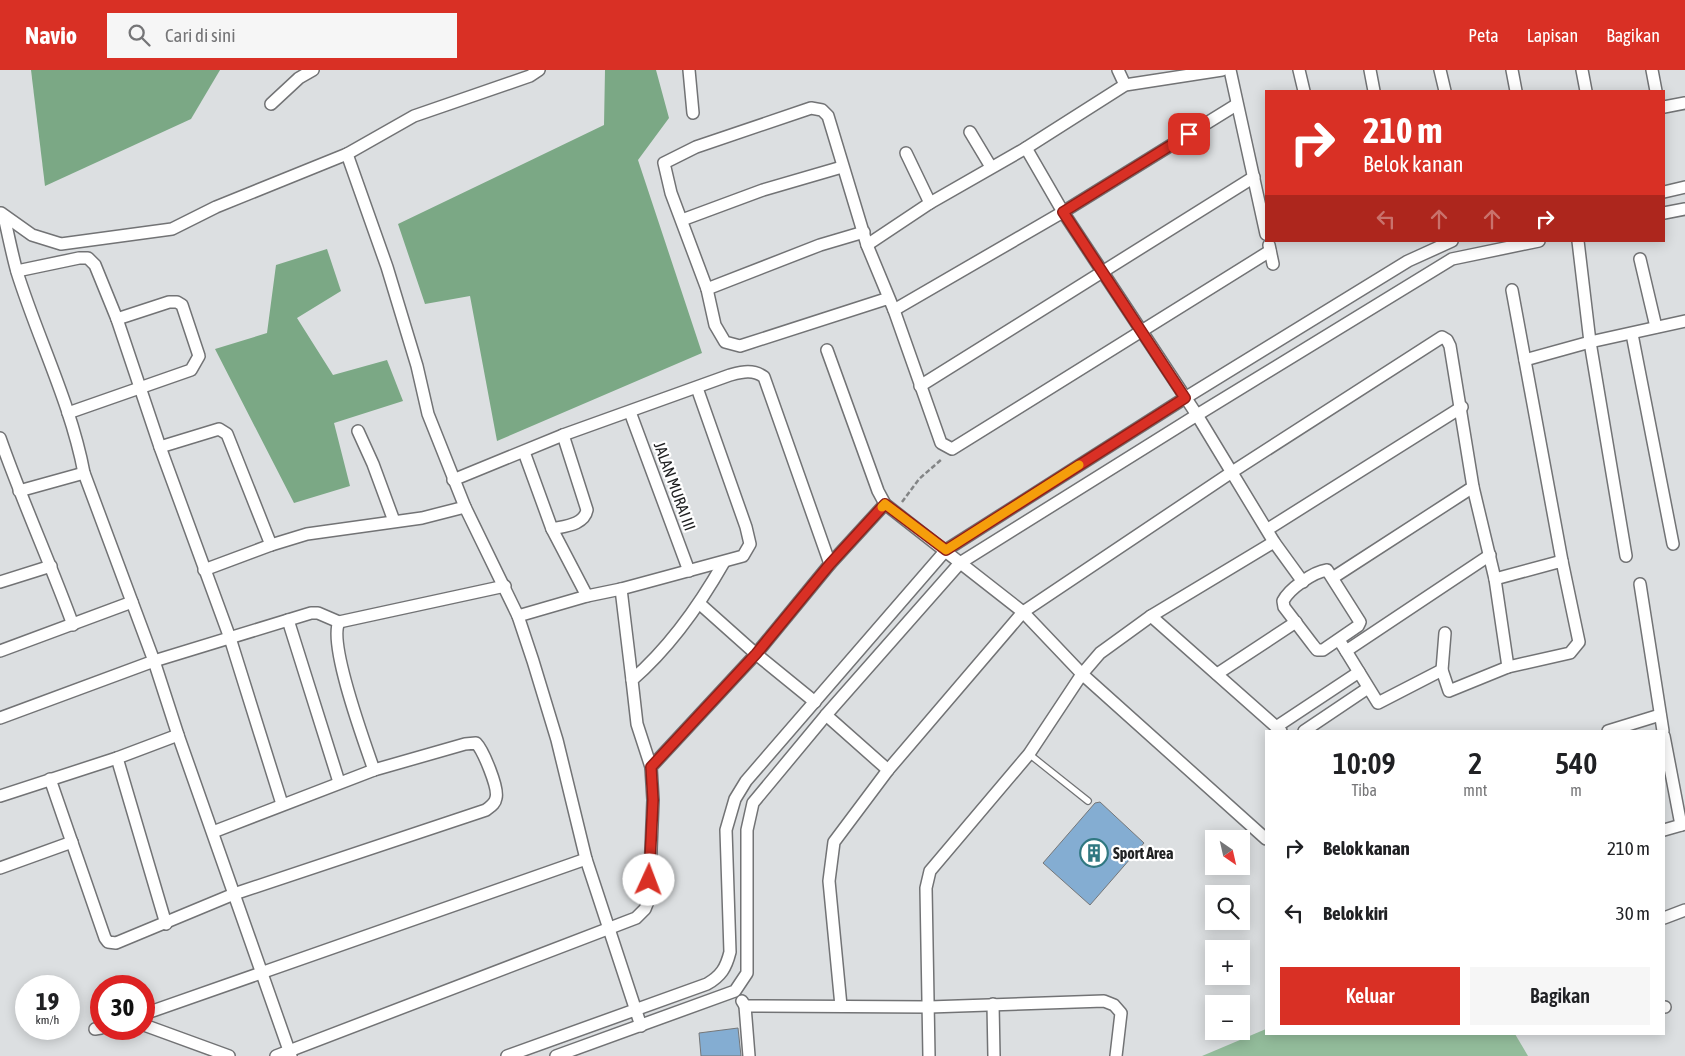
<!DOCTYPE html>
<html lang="id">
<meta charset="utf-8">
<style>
body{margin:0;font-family:"Asap Condensed",sans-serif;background:#f6f6f6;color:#202124;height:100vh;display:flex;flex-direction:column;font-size:19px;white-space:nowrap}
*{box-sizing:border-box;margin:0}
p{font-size:16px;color:#757577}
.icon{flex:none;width:28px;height:28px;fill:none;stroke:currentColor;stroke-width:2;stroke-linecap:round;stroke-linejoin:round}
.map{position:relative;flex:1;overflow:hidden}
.panel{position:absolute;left:1265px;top:660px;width:400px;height:305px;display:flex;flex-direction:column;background:#fff;border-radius:0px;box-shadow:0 2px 12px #0003}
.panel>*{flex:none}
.top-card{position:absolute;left:1265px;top:20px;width:400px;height:152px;border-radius:0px;box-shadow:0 2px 12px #0003;background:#d93025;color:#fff;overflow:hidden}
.needle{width:32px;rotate:146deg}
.tools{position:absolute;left:1205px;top:760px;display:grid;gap:10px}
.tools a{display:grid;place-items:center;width:45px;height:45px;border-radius:0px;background:#fff;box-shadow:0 2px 12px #0003;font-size:25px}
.speed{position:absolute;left:15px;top:905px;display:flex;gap:10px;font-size:25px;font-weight:700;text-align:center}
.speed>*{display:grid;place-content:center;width:65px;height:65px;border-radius:50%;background:#fff;box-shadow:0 2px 12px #0003;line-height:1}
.speed small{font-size:12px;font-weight:400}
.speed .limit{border:8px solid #d22;background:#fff;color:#111}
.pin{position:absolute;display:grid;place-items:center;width:42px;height:42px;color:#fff;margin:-21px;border-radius:10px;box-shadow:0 2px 8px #0006}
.me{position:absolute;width:55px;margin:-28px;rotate:2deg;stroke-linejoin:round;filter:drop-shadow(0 0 4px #0008)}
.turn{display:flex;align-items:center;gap:18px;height:105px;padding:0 15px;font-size:22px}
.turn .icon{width:65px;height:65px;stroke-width:2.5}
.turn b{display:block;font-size:35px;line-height:42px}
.lanes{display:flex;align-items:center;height:48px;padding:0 15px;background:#0003;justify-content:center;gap:25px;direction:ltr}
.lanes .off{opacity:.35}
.eta{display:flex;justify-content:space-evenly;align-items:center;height:85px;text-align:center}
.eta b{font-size:30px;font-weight:600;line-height:35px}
.primary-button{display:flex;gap:10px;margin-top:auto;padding:10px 15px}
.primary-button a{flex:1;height:58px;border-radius:0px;background:#d93025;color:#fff;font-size:20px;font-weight:600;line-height:58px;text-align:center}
.primary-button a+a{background:#f6f6f6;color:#202124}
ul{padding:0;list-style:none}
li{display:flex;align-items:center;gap:15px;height:65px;padding:0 15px}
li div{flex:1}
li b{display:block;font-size:19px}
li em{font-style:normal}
header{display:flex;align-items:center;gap:30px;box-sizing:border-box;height:70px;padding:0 25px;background:#d93025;color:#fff}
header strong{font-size:24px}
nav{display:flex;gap:28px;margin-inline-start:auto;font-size:18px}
.search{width:350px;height:45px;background:#f6f6f6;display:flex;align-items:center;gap:12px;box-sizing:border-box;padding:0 18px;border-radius:0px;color:#757577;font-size:19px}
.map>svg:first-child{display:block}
.green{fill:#93bc9b}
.forest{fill:#7ba885}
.building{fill:#84add2;stroke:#757779}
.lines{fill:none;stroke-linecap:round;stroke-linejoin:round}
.service-casing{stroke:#727375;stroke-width:8}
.minor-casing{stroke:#727375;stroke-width:14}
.path{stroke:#838586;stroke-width:2.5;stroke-dasharray:5 2.5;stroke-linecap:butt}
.service{stroke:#fff;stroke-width:5.5}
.minor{stroke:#fff;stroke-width:11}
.route-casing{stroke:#8d1f18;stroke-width:12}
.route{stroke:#d93025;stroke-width:9}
.slow{stroke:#f59e0b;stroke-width:9}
.labels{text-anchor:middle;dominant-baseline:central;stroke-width:4.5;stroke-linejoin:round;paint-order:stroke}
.street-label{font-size:16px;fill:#212223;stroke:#fff}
.poi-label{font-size:16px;font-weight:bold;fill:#212223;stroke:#fff;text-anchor:start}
</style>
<header>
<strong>Navio</strong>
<div class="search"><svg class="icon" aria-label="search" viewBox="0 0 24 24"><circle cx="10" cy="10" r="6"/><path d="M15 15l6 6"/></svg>Cari di sini</div>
<nav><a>Peta</a><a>Lapisan</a><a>Bagikan</a></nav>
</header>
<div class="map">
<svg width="1685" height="986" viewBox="0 0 1685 986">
<rect width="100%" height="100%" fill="#dcdfe1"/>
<!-- green -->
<path class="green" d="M1266,959V964H1515L1528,986H1202Z"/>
<!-- forest -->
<g class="forest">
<path d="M31,0H220L191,49L45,116Z"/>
<path d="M605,0H656L669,48L638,90L702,283L497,371L470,226L425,234L398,154L604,55Z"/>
<path d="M327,179L341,221L297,248L333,305L387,290L403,331L334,353L350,416L294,433L215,279L267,263L276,195Z"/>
</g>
<!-- building -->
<g class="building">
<path d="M1100,732L1144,773L1090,835L1043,793L1095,733Z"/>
<path d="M738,958L741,986H701L699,963Z"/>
</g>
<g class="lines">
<defs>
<path id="service" d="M1029,684L1088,731"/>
<g id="minor">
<path d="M689,0L693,43"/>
<path d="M1118,0L1125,15"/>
<path d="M1230,0L1266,164"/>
<path d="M1299,0L1304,21"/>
<path d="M1370,0L1374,21"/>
<path d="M1440,0L1445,21"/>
<path d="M1512,0L1516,21"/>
<path d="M1582,0L1586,21"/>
<path d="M1652,0L1656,21"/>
<path d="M271,34L299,8L313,0"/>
<path d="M1664,37L1685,33"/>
<path d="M970,62L991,97"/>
<path d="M1026,78L1125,15L1222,0"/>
<path d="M906,83L930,133"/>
<path d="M347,84L387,197L417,296L428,344L465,437L518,546L533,591L557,670L586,789L641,956"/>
<path d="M1664,122L1685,117"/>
<path d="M1,143L32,165L61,174L172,159L216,137L347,84L414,46L530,6L539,0"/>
<path d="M1664,143L1685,139"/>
<path d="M4,146C8,164 12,184 17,202C38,269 71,334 84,403L154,591L178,665L291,986"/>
<path d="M682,150L763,120L842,97"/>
<path d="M1578,171L1590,272L1626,486"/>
<path d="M867,175L930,133L1026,78L1063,142L1197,345L1274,472L1303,512"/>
<path d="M1269,175L1273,194"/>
<path d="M1640,189L1656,257"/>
<path d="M17,201L79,188H88L95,195L117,249L160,377L230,568L282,734"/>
<path d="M707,219L820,175L864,162"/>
<path d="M1512,220L1562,491"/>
<path d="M889,228L740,276L725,272L715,255L707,219L671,123L664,93L696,77L811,38L822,40L828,46L867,175L894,240L941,373L952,379L1270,181"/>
<path d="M894,240L1063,142L1236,35"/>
<path d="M1632,264L1673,474"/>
<path d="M827,280L878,421L885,434L1023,542L1082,604L1266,769"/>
<path d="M1525,290L1590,272L1685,251"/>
<path d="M920,316L1254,107"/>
<path d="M630,342L689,501"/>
<path d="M68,343L191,300L199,286L182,235L177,232H169L117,249"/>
<path d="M358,361L373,394L394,451"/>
<path d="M0,368C22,431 50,492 73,555"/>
<path d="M160,377L219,359L227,364L271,475"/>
<path d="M524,382L552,459L587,526"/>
<path d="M453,410L563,365L730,305C742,302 753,299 764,307L830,494"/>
<path d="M19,421L84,403"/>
<path d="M552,459C565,456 584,455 587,440L563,365"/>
<path d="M1268,459L1462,337"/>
<path d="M204,500L271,475L307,464L422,448L465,437"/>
<path d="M1327,500L1360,552L1358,556L1323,580H1317L1313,575L1284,537L1283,531C1289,519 1313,502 1327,500Z"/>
<path d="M1334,507L1473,417"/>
<path d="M0,512L51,496"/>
<path d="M1640,514L1663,661"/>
<path d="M621,519L632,610"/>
<path d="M700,534L756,584L815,632"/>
<path d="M518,546L587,526L621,519L743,486L750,474L746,457L697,318"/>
<path d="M1151,546L1281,661"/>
<path d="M288,550L339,712"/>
<path d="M339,552C328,574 365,674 374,700"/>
<path d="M1445,563L1442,600L1449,621L1508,597L1570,583L1579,572L1562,491L1495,509"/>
<path d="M1339,570L1346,581L1490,485"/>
<path d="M0,581L132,532"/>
<path d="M1346,581L1378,633L1442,600"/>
<path d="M1217,604L1296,552"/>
<path d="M826,645L888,700"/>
<path d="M0,648L154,591L311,543H318L339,552L505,516"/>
<path d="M1276,657L1359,602"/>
<path d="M1304,661L1368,618"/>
<path d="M1608,661L1660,645"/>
<path d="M1664,666L1681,755"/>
<path d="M117,688L166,854"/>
<path d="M651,697L637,654L632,610C670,577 699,536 724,492"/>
<path d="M50,709L105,868L108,872L116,873L234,824L486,740C491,736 495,734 496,728C499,718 483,680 476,673L465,674L374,700L213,762"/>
<path d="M0,726L117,688L178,665"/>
<path d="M1664,760L1685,754"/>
<path d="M0,798L72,772"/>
<path d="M1664,848L1685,840"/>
<path d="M742,931L745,936L749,986"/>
<path d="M993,934L994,986"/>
<path d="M745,936L929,937L1104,931L1114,935L1121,943L1116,986"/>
<path d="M841,936L829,811L834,772L888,700L1023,542L1232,402L1442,267L1447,270L1450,276L1473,417L1495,509L1508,597"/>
<path d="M1664,937H1665"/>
<path d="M144,944L586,789"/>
<path d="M144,955L229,986"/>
<path d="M95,959L101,958"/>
<path d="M276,986L636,848L645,839L649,829L653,730L651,697L756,584L830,494L885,434"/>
<path d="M507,986L707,914C721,906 726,898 730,882L726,760L735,729L746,711L946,480L1185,328L1408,191L1452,171"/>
<path d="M556,986L735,921L747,903V760L753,733L826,645L960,493L1197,345L1452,189L1539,171"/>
<path d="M929,986L926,818L930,801L1029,684L1082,604L1100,583L1151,546L1274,472"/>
</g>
</defs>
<!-- service casing -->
<use href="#service" class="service-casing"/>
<!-- minor casing -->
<use href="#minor" class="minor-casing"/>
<!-- path -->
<path class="path" d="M902,432L919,409L942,389"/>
<!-- service -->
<use href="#service" class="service"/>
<!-- minor -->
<use href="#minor" class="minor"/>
</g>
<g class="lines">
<defs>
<path id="route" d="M649,810L653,730L651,697L756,584L830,494L885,434L946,480L1185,328L1063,142L1189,64"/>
</defs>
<!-- route casing -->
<use href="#route" class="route-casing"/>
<!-- route -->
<use href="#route" class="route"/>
<!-- slow -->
<path class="slow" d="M882,437L885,434L946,480L1079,395"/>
</g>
<!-- icons -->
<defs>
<symbol id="building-ring" viewBox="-11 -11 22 22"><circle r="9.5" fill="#fff" stroke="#307881" stroke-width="1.5"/><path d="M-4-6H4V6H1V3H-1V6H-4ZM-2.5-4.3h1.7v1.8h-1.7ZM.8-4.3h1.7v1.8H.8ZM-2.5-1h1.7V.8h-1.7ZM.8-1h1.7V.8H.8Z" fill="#307881"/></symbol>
</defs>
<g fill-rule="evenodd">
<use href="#building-ring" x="1078" y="767" width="32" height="32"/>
</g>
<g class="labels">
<!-- street labels -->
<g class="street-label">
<text transform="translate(675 416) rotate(70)">JALAN MURAI III</text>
</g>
<!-- poi labels -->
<g class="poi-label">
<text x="1113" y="783">Sport Area</text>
</g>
</g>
</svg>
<div class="tools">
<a><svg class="needle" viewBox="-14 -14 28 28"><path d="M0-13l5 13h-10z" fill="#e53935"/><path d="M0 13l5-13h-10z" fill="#757577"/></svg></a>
<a><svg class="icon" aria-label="search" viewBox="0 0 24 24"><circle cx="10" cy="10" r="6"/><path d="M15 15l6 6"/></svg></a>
<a>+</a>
<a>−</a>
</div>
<div class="speed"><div>19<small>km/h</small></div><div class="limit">30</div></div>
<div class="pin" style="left:1189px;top:64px;background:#d93025"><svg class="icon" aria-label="arrive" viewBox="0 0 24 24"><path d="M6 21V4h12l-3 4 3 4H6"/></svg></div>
<svg class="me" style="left:649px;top:810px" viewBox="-20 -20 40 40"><circle r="19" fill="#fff"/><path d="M0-13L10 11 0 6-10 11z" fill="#d93025"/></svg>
<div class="top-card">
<div class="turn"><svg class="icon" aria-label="right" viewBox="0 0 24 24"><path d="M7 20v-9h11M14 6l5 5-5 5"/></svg><div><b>210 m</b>Belok kanan</div></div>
<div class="lanes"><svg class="icon off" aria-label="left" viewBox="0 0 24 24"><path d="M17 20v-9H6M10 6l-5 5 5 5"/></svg><svg class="icon off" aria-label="ahead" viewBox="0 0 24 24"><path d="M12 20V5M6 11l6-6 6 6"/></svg><svg class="icon off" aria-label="ahead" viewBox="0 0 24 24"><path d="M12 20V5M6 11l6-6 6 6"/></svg><svg class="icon" aria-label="right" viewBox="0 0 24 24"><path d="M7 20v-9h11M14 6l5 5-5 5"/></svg></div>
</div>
<section class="panel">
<div class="eta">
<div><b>10:09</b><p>Tiba</p></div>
<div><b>2</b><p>mnt</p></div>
<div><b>540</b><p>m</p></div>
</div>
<ul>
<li><svg class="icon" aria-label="right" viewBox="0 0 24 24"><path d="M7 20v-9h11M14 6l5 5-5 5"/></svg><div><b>Belok kanan</b></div><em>210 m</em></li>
<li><svg class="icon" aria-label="left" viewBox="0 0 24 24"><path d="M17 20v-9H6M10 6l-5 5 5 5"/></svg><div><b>Belok kiri</b></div><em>30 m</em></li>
</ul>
<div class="primary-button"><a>Keluar</a><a>Bagikan</a></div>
</section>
</div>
